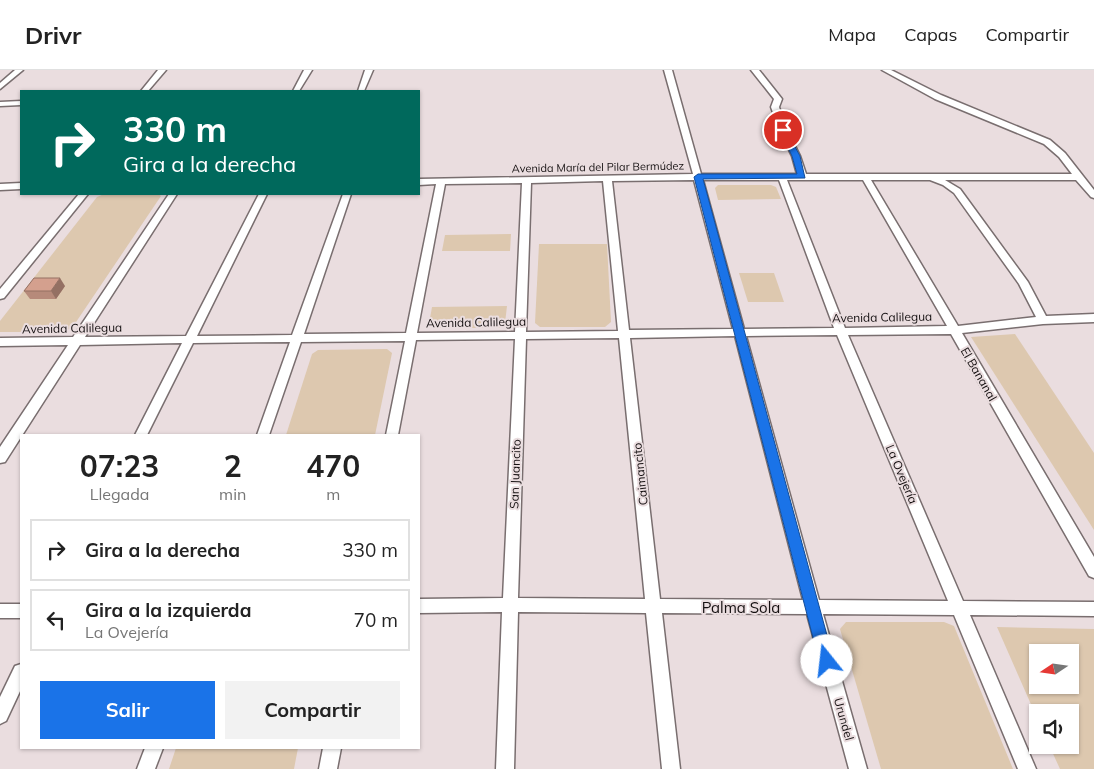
<!DOCTYPE html>
<html lang="es">
<meta charset="utf-8">
<style>
body{margin:0;font-family:Mulish,sans-serif;background:#f2f2f2;color:#222;height:100vh;display:flex;flex-direction:column;font-size:19px;white-space:nowrap}
*{box-sizing:border-box;margin:0}
p{font-size:16px;color:#767676}
.icon{flex:none;width:28px;height:28px;fill:none;stroke:currentColor;stroke-width:2;stroke-linecap:round;stroke-linejoin:round}
.map{position:relative;flex:1;overflow:hidden}
.drawer{position:absolute;left:20px;top:364px;width:400px;height:315px;display:flex;flex-direction:column;background:#fff;border-radius:0px;box-shadow:0 1px 4px #0004}
.drawer>*{flex:none}
.banner{position:absolute;left:20px;top:20px;width:400px;height:105px;border-radius:0px;box-shadow:0 1px 4px #0004;background:#00695c;color:#fff;overflow:hidden}
.needle{width:32px;rotate:257deg}
.buttons{position:absolute;left:1029px;top:574px;display:grid;gap:10px}
.buttons a{display:grid;place-items:center;width:50px;height:50px;border-radius:0px;background:#fff;box-shadow:0 1px 4px #0004;font-size:25px}
.pin{position:absolute;display:grid;place-items:center;width:42px;height:42px;color:#fff;margin:-21px;border:2px solid #fff;border-radius:50%;box-shadow:0 1px 5px #0007}
.me{position:absolute;width:55px;margin:-28px;rotate:344deg;stroke-linejoin:round;filter:drop-shadow(0 0 4px #0008)}
.turn{display:flex;align-items:center;gap:18px;height:105px;padding:0 20px;font-size:22px}
.turn .icon{width:65px;height:65px;stroke-width:2.5}
.turn b{display:block;font-size:35px;line-height:42px}
.eta{display:flex;justify-content:space-evenly;align-items:center;height:85px;text-align:center}
.eta b{font-size:30px;font-weight:700;line-height:35px}
.button{display:flex;gap:10px;margin-top:auto;padding:10px 20px}
.button a{flex:1;height:58px;border-radius:0px;background:#1a73e8;color:#fff;font-size:20px;font-weight:700;line-height:58px;text-align:center}
.button a+a{background:#f2f2f2;color:#222}
ul{padding:0;list-style:none}
li{display:flex;align-items:center;gap:15px;height:62px;margin:0 10px 8px;padding:0 10px;border:2px solid #e0e0e0;border-radius:0px}
li div{flex:1}
li b{display:block;font-size:19px}
li em{font-style:normal}
header{display:flex;align-items:center;gap:30px;box-sizing:border-box;height:70px;padding:0 25px;background:#fff;border-bottom:1px solid #e0e0e0}
header strong{font-size:24px}
nav{display:flex;gap:28px;margin-inline-start:auto;font-size:18px}
.map>svg:first-child{display:block}
.green{fill:#ddc8af;fill-rule:evenodd}
.lines{fill:none;stroke-linecap:round;stroke-linejoin:round}
.street-casing{stroke:#796e6f;stroke-width:3}
.street{fill:#fff;fill-rule:evenodd}
.wall{fill:#b68a7a}
.shaded-wall{fill:#947063}
.building{fill:#d4a08e;stroke:#947063}
.route{fill:#1a73e8;stroke:#114b97}
.labels{text-anchor:middle;dominant-baseline:central;stroke-width:4;stroke-linejoin:round;paint-order:stroke}
.far-street-label{font-size:11px;fill:#151011;stroke:#eadddf}
.street-label{font-size:12px;fill:#151011;stroke:#eadddf}
.near-street-label{font-size:15px;fill:#151011;stroke:#eadddf}
</style>
<header>
<strong>Drivr</strong>
<nav><a>Mapa</a><a>Capas</a><a>Compartir</a></nav>
</header>
<div class="map">
<svg width="1094" height="699" viewBox="0 0 1094 699">
<rect width="100%" height="100%" fill="#eadddf"/>
<!-- green -->
<g class="green">
<path d="M718,115H771L776,117L781,129L718,130L715,118Z"/>
<path d="M104,124H158L161,126L72,258L62,262H0V251L97,127Z"/>
<path d="M511,164L510,181H442L445,165Z"/>
<path d="M539,174H607L611,252L605,257H540L535,253Z"/>
<path d="M739,203H774L784,232H748Z"/>
<path d="M507,236L505,253L499,258H433L429,254L432,237Z"/>
<path d="M1015,264L1094,383V460L971,267Z"/>
<path d="M387,279L392,283L375,365H286L312,284L318,280Z"/>
<path d="M846,552H944L954,556L1013,699H881L840,559Z"/>
<path d="M997,557L1094,559V699H1060L1049,675H1070V642H1038L1037,648ZM1038,582H1070V615H1038Z"/>
<path d="M176,678H298L294,699H169Z"/>
</g>
<g class="lines">
<defs>
<g id="street">
<path d="M15,0H23L0,19V13Z"/>
<path d="M158,0H166L148,21H141Z"/>
<path d="M304,0H312L299,21H293Z"/>
<path d="M365,0H373L364,21H358Z"/>
<path d="M664,0H672L701,104H797L792,86L779,60L771,37L774,29L751,0H759L782,29L779,37L787,60L800,86L806,104H1072L1059,87L1044,74L935,29L882,0H891L941,25L1050,70L1065,83L1094,120V128L1091,127L1076,110H945L960,119L1028,212L1046,246L1094,244V252L1043,254L962,263L1094,487V508L1089,506L951,264L848,265L963,531L1094,532V546L970,545L1036,699H1018L954,545L823,544L867,699H849L807,544L662,543L680,699H662L646,543L518,542L514,699H496L502,542L419,543V529L503,528L515,269L416,270L398,365H386L405,271L301,272L269,365H257L290,272L193,273L147,365H135L182,273L80,275L5,392L0,393V377L68,275L0,276V268L73,267L169,124H177L85,267L186,266L259,124H267L197,266L292,265L343,124H351L304,264L406,263L436,114L419,115V109L693,104ZM694,110L733,259L629,260L612,111ZM703,110H779L834,258L744,259ZM787,110H863L947,256L845,258ZM871,110H930L943,115L954,123L1019,214L1036,247L958,256ZM603,111L618,261L526,262L531,113ZM522,113L515,262L417,263L445,114ZM837,265L948,531L819,530L746,266ZM735,266L803,530L660,529L630,268ZM619,268L645,529L518,528L526,269Z"/>
<path d="M21,31V35L0,36V32Z"/>
<path d="M21,113V119L0,120V114Z"/>
<path d="M79,124H88L4,228L0,229V219Z"/>
<rect x="0" y="534" width="21" height="14"/>
<path d="M21,594V619L6,651L0,654V627L15,596Z"/>
<path d="M145,678H163L155,699H137Z"/>
<path d="M323,678H341L337,699H319Z"/>
</g>
</defs>
<!-- street casing -->
<use href="#street" class="street-casing"/>
<!-- street -->
<use href="#street" class="street"/>
</g>
<!-- wall -->
<path class="wall" d="M65,216L56,229H30L24,221Z"/>
<!-- shaded-wall -->
<path class="shaded-wall" d="M60,208L65,216L56,229L51,221Z"/>
<!-- building -->
<path class="building" d="M34,208H60L51,221H24Z"/>
<!-- route -->
<path class="route" d="M780,58H785L800,86L805,108L703,109L834,591L832,596L827,598L822,596L819,591L694,107L698,104H797L792,86L779,60Z"/>
<g class="labels">
<!-- far-street labels -->
<g class="far-street-label">
<text transform="translate(598 97) rotate(-1)">Avenida María del Pilar Bermúdez</text>
</g>
<!-- street labels -->
<g class="street-label">
<text transform="translate(882 247) rotate(-1)">Avenida Calilegua</text>
<text transform="translate(476 252) rotate(-1)">Avenida Calilegua</text>
<text transform="translate(72 258) rotate(-1)">Avenida Calilegua</text>
<text transform="translate(979 304) rotate(60)">El Bananal</text>
<text transform="translate(515 404) rotate(-88)">San Juancito</text>
<text transform="translate(640 404) rotate(-96)">Caimancito</text>
<text transform="translate(902 404) rotate(67)">La Ovejería</text>
<text transform="translate(844 649) rotate(74)">Urundel</text>
</g>
<!-- near-street labels -->
<g class="near-street-label">
<text x="741" y="537">Palma Sola</text>
</g>
</g>
</svg>
<div class="buttons">
<a><svg class="needle" viewBox="-14 -14 28 28"><path d="M0-13l5 13h-10z" fill="#e53935"/><path d="M0 13l5-13h-10z" fill="#767676"/></svg></a>
<a><svg class="icon" aria-label="sound" viewBox="0 0 24 24"><path d="M4 9h4l5-4v14l-5-4H4zM17 9q2 3 0 6"/></svg></a>
</div>
<div class="pin" style="left:783px;top:60px;background:#d93025"><svg class="icon" aria-label="arrive" viewBox="0 0 24 24"><path d="M6 21V4h12l-3 4 3 4H6"/></svg></div>
<svg class="me" style="left:827px;top:591px" viewBox="-20 -20 40 40"><circle r="19" fill="#fff"/><path d="M0-13L10 11 0 6-10 11z" fill="#1a73e8"/></svg>
<div class="banner">
<div class="turn"><svg class="icon" aria-label="right" viewBox="0 0 24 24"><path d="M7 20v-9h11M14 6l5 5-5 5"/></svg><div><b>330 m</b>Gira a la derecha</div></div>
</div>
<section class="drawer">
<div class="eta">
<div><b>07:23</b><p>Llegada</p></div>
<div><b>2</b><p>min</p></div>
<div><b>470</b><p>m</p></div>
</div>
<ul>
<li><svg class="icon" aria-label="right" viewBox="0 0 24 24"><path d="M7 20v-9h11M14 6l5 5-5 5"/></svg><div><b>Gira a la derecha</b></div><em>330 m</em></li>
<li><svg class="icon" aria-label="left" viewBox="0 0 24 24"><path d="M17 20v-9H6M10 6l-5 5 5 5"/></svg><div><b>Gira a la izquierda</b><p>La Ovejería</p></div><em>70 m</em></li>
</ul>
<div class="button"><a>Salir</a><a>Compartir</a></div>
</section>
</div>
